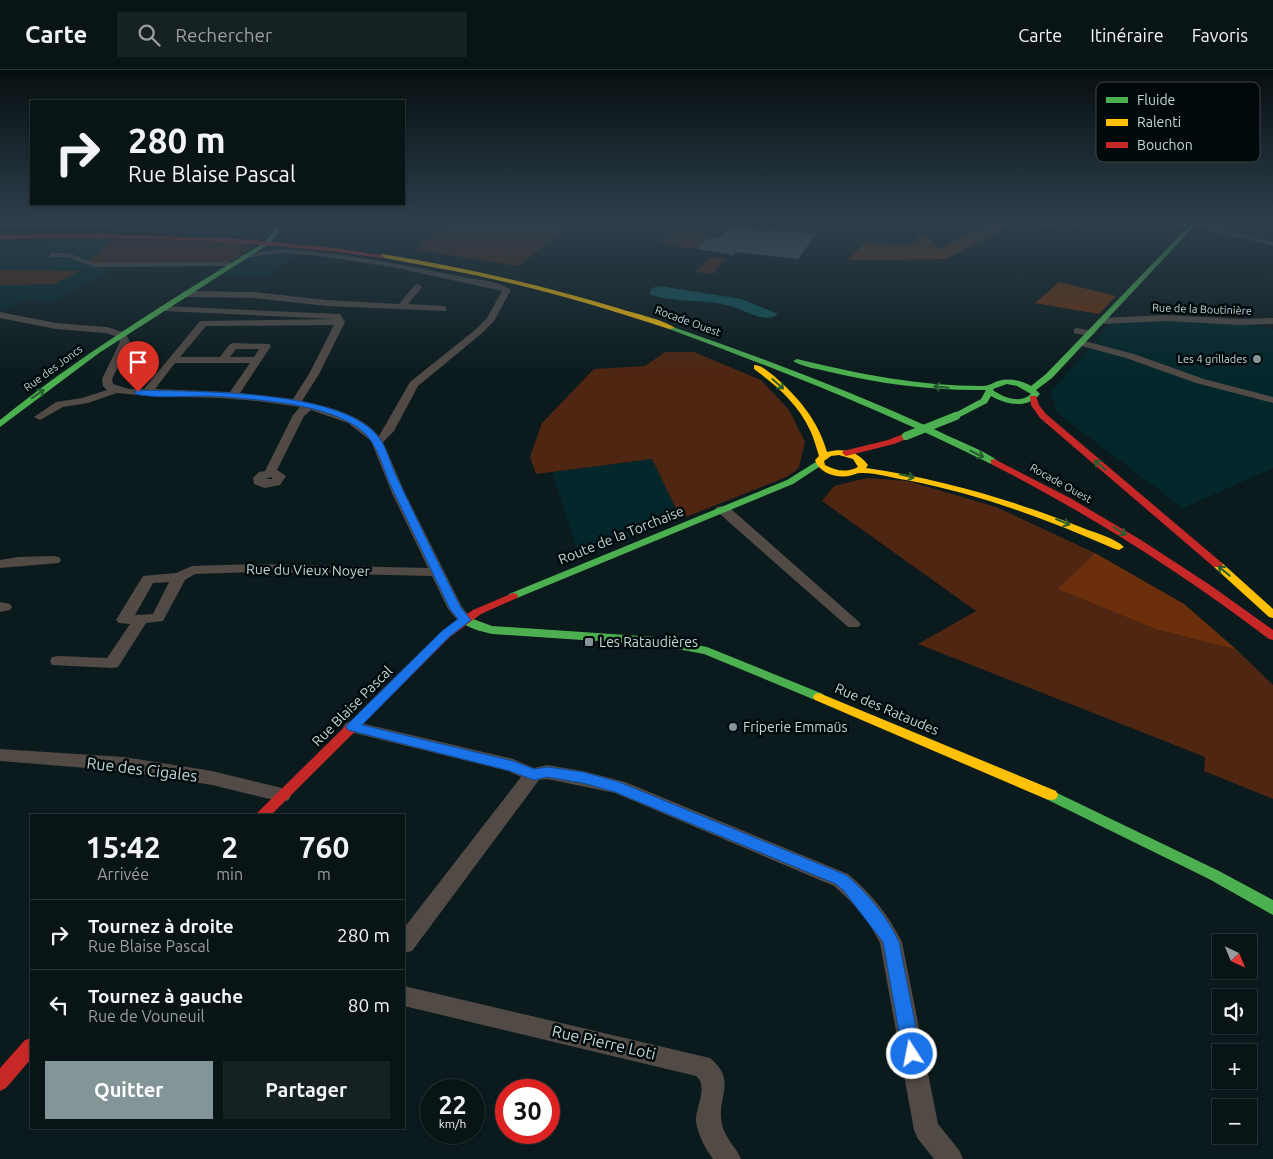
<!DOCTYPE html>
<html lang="fr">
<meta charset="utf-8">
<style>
body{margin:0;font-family:Ubuntu,sans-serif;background:#162123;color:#f1f3f6;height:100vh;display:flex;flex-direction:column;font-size:19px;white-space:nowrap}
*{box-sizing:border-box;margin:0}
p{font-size:16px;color:#989ea1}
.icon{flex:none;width:28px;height:28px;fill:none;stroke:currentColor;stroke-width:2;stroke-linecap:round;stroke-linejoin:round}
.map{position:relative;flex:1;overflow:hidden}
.drawer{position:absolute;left:30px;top:744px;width:375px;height:315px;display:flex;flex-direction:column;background:#081416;border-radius:0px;box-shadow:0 1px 4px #0004,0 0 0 1px #293335}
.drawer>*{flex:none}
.top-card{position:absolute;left:30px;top:30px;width:375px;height:105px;border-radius:0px;box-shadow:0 1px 4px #0004,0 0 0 1px #293335;background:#081416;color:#f1f3f6;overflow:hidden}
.needle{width:32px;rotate:136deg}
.tools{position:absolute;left:1212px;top:864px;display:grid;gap:10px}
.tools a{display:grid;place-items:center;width:45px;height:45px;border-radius:0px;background:#081416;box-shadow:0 1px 4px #0004,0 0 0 1px #293335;font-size:25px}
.speed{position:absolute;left:420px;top:1009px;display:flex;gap:10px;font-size:25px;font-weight:700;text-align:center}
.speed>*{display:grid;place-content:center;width:65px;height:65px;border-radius:50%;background:#081416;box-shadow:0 1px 4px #0004,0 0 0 1px #293335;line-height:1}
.speed small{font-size:12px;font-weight:400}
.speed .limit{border:8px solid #d22;background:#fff;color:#111}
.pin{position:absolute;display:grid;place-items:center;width:42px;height:42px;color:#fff;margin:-51px -21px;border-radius:50% 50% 50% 0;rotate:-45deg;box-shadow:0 0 5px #0007}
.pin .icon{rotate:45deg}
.me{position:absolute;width:55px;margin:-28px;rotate:349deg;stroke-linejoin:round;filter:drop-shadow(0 0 4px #0008)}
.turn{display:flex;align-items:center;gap:18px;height:105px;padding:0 15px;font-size:22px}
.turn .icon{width:65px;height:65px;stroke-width:2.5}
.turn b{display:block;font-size:35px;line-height:42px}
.eta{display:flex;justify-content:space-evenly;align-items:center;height:85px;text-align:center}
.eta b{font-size:30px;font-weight:700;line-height:35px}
.cta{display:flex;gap:10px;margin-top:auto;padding:10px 15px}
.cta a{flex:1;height:58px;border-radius:0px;background:#839597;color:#fff;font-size:20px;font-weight:700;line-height:58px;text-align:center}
.cta a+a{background:#162123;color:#f1f3f6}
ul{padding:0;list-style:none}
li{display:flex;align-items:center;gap:15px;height:70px;padding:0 15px;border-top:1px solid #293335}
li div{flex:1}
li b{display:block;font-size:19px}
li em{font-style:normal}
header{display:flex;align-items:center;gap:30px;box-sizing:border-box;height:70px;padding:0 25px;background:#081416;border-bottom:1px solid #293335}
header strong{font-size:24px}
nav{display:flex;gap:28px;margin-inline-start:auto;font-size:18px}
.search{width:350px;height:45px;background:#162123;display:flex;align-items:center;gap:12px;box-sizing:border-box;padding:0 18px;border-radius:0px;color:#989ea1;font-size:19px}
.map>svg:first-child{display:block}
.built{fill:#03272b}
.green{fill:#4e2611}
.forest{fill:#6b300b}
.water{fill:#105358}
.building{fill:#516061}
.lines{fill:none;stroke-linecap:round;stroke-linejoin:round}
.street{fill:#514a45;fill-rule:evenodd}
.fast{fill:#4caf50;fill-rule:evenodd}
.slow{fill:#ffc107;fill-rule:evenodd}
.jam{fill:#c62828;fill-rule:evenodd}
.fast-bridge{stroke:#4caf50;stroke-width:8}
.oneway{stroke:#265c2e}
.route{fill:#1a73e8;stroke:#114b97}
.poi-dot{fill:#839597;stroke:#00090b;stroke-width:2}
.labels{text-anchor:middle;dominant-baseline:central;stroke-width:5;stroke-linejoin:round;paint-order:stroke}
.far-street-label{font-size:11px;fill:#c3d7d8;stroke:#00090b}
.far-poi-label{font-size:11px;fill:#c3d7d8;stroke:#00090b;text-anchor:end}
.street-label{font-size:14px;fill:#c3d7d8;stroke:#00090b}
.poi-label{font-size:14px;fill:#c3d7d8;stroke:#00090b;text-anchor:start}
.near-street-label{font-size:16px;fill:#c3d7d8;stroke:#00090b}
.key{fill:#00090b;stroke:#3a4748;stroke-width:1}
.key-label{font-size:14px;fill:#c3d7d8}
</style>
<header>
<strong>Carte</strong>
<div class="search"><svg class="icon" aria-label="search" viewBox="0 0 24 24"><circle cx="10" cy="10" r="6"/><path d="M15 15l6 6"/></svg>Rechercher</div>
<nav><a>Carte</a><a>Itinéraire</a><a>Favoris</a></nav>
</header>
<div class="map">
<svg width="1273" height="1089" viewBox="0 0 1273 1089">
<rect width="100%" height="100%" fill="#0b1b1d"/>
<!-- built -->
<g class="built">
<path d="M121,151H279L267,161L253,164L116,160Z"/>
<path d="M1208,151H1273V175L1203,158Z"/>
<path d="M112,169L89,190L93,193L126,192L53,232L24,230L0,242V172Z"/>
<path d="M268,177L302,180L265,208L222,205Z"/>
<path d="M1175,249L1259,256L1273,260V398L1183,438L1057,343L1051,322L1110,254Z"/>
<path d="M652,389L681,449L580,489L552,402Z"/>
</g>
<!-- green -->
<g class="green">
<path d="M121,151L116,160H0V152Z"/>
<path d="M446,151H576L518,196L416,180Z"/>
<path d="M1043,151H1083L1070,162L1037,155Z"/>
<path d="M675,161L711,165L697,179L659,174Z"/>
<path d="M112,169L238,173L250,178L235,189L226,192L93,193L89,191Z"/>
<path d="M710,187L726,188L712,204L695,202Z"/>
<path d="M0,200L81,201L54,214L0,215Z"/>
<path d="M665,282H694L761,310L789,340L805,372L799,397L794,402L784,408L681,449L652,389L536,404L530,387L542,353L594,299L645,296Z"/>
<path d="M867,408L908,411L996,437L1095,483L1059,519L1155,559L1237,580L1273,615V729L1204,701L1205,687L918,574L976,541L822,431L834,416Z"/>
</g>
<!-- forest -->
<g class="forest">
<path d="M991,151H1043L1037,155L1018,152L945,189L848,190L864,173L908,175L920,172L916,166L926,163L940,180L980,157L995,153Z"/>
<path d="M1059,212L1116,226L1099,244L1035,233Z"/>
<path d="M1095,483L1184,534L1237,580L1155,559L1058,519Z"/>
</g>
<!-- water -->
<path class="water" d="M660,216L741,229L778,244C766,255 743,239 730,236C706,229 671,233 649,224L652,218Z"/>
<!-- building -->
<path class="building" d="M729,157L768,161L770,159L816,164L798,189L735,182L733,185L697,179L708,168L717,169Z"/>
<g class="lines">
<!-- street -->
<g class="street">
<path d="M1178,151H1185L1188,157L1181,159Z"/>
<path d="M1191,152L1273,172V176L1191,156Z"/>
<path d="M281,179C343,182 403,195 463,207C478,210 500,211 511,220L494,251L481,264L418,316L394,361L383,372L405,423L462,537L473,550L470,553H460L448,539L432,506L256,502L195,504L185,510L163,551L146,553L118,597L112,598L52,595L50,591L52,587L58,586L107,588L130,554L119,553L116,550L143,506L176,503L192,496L256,494L428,498L392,423L371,371L348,353L311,340L304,346L277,400L286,406L280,415L265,418L254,414L253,408L259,402L265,401L293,345L300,337L257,331L221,328L147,326L117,323L88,333L63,337L40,350L34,347L56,332L82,328L107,320L103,316L102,309L120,272L118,267L106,263L56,259L0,248V242L56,253L107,257L125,263L130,272L112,309L113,314L129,319H144L200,251L335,249L164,241L159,238L161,236L340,244L345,252L319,304L302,331C329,337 360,344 379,366L410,312L475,260L487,248L502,221L392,197L313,185L281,183L245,188L241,186L245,184ZM334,255L309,304L293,329L240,323L271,276L269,274L233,273L230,274L220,287H180L206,256ZM236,279H259L254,287H230ZM175,293H250L230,322L155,319ZM272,407V409H265ZM169,512L153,544L135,545L153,513Z"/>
<path d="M50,183H69L94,193L234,192L238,194L234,196L93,197L68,187H50Z"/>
<path d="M418,214L422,217L408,234L443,236L446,237V241L327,236L254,228L186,227L182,224L186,221L254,222L327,230L399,234L415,215Z"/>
<path d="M1166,245L1241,249L1273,248V254L1241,255L1166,251L1101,254L1096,251L1101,248Z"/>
<path d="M1077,258L1093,261L1095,263L1090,266L1074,263V259Z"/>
<path d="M1081,270L1134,284L1204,309L1273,327V333L1196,313L1126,288L1078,275V271Z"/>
<path d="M721,436L731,439L858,551L861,554L858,557H848L721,445L715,440L716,437Z"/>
<path d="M54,486L59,487L61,490L59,493L0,498V490L18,487Z"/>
<path d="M0,532L10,534L12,537L10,540L0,542Z"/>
<path d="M352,651L513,689L534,698L547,695L583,701L625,712L848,804C871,823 889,846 902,872L938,1054L959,1080L963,1089H934L918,1069L914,1060L880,873C869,851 853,832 834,816L615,723L547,709L539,710L412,881L404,883V858L521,707L508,701L346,661L343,657L346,653Z"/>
<path d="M0,679L124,687L212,701L282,718L289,720L291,725L289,730L282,732L212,715L124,701L0,691Z"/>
<path d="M404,916L710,988C738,1011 716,1027 722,1054C724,1067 736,1077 741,1089H713C705,1078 698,1065 696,1052C695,1037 709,1017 696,1006L404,936Z"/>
</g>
<!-- fast -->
<g class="fast">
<path d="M1194,151H1199L1052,308L1036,320L1040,324C1027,339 1007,335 991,326L987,333L956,349L952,346L953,344L981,329L986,320C933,321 881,314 830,302C819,299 802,297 793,291L797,289C859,304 919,316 983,316C989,316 992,313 998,311C1009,308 1021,310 1031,316L1046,304ZM1007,314L1017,316L1031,324C1020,334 1005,328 994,321L993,319Z"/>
<path d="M277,157L280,159L269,174L99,283L0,357V350C83,283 174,228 265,172Z"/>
<path d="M669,257H673C763,288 852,322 938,361C953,369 987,381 999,392L997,394H991C886,342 778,299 669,259Z"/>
<path d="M819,390L822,391V395L793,414L517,528H509L508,526L509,524L787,410Z"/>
<path d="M465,546L492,556L656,567L707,577L823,624L825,627L823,630H815L704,584L656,575L492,564C481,561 468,559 459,550L461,548Z"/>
<path d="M1051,720L1219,801L1273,830V845L1209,809L1046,729L1044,725L1046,721Z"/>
</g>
<!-- slow -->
<g class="slow">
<path d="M382,184C463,197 542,215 621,239C636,244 662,249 675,258L669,259C611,240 552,222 492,209C455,200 417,195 380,187V185Z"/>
<path d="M754,295C762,295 768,302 774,306C798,327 818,350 827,382C844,378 857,381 868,395L866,398C941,409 1013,430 1083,458C1095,463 1115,468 1124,477L1119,480L1115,479C1047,449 979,424 906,410C893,408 873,402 860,403C857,403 853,405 849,406C836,408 819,403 815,390L819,386C816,377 814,368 810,360C798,334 776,315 754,299ZM839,385L853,389L858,397C846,403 836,401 825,395L824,391L831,386Z"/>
<path d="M1218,492L1222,493L1273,539V548L1269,547L1214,497L1213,495Z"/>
<path d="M819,623L1056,721L1058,725L1056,729L1051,730L1046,729L815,630L813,627L815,624Z"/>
</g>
<!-- jam -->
<g class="jam">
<path d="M96,164L239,169L335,178L385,186L382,188C255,170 128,166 0,169V165Z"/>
<path d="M1030,326H1036L1039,335L1046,344L1222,493L1223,495L1222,497H1214L1040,348L1031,335Z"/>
<path d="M906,363L909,364V368L894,374L846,386L842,383L843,381L888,370Z"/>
<path d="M994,389L1070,428L1141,470L1210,515L1273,560V570L1269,569C1181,502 1089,444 991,394V390Z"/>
<path d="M513,523L517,524L518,526L517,528L481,544L450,567L271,745H255L442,561L473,540Z"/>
<path d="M31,968V989L6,1018L0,1021V998L25,970Z"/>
</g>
<!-- fast-bridge -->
<path class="fast-bridge" d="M906,366L956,346"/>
</g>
<!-- one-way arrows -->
<defs><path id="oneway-shaft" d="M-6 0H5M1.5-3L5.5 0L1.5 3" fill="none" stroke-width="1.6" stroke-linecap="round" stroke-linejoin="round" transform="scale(1.25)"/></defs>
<g class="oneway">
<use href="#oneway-shaft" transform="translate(778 314) rotate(42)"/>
<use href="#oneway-shaft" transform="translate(941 317) rotate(-175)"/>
<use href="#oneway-shaft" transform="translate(38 324) rotate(-35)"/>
<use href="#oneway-shaft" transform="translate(977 384) rotate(26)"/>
<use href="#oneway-shaft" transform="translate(1100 395) rotate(-139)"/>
<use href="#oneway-shaft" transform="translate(907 406) rotate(13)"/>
<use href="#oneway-shaft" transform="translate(1063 452) rotate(22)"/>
<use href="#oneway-shaft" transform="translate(1120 461) rotate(31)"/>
<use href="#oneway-shaft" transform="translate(1224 501) rotate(-140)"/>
</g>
<!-- sky -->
<linearGradient id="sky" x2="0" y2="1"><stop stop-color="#060f10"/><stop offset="0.5" stop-color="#2e3f4c"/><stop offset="1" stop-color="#2e3f4c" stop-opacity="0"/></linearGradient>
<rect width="1273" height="304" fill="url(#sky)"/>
<!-- route -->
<path class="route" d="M138,320C196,322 335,319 376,364C387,376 390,394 397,408C418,452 439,495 461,538L471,550L450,566L362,655L513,691L534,699L547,697L583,702L619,712L846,805C867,822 888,848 899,872L921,984L918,990L912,993L906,990L903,984L883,872L844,821L836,814L615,722L583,713L547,707L534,710L510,701L348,660L346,657L348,654L442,561L458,549L450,539C430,498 411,457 391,416C382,397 378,373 361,360C327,334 267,331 226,327C196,324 164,330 135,324V321Z"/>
<!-- markers -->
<g class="poi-dot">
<circle cx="1257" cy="289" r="5"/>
<rect x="584" y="567" width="10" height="10" rx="2.5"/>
<circle cx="733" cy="657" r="5"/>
</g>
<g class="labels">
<!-- far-street labels -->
<g class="far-street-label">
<text transform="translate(1202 239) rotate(2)">Rue de la Boutinière</text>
<text transform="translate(688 251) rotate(20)">Rocade Ouest</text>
<text transform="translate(53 298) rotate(-36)">Rue des Joncs</text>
<text transform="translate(1061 413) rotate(29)">Rocade Ouest</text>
</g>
<!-- far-poi labels -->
<g class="far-poi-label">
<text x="1247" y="289">Les 4 grillades</text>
</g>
<!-- street labels -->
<g class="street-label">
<text transform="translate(621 465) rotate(-22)">Route de la Torchaise</text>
<text transform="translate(308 500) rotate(1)">Rue du Vieux Noyer</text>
<text transform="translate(352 636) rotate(-45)">Rue Blaise Pascal</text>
<text transform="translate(887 639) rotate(23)">Rue des Rataudes</text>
</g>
<!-- poi labels -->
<g class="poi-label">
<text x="599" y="572">Les Rataudières</text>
<text x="743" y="657">Friperie Emmaüs</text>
</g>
<!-- near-street labels -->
<g class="near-street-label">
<text transform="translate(142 699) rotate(7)">Rue des Cigales</text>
<text transform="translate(604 972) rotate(13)">Rue Pierre Loti</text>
</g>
</g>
<!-- legend -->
<rect x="1096" y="12" width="164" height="80" rx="8" class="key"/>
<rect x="1106" y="27" width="22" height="6" fill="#4caf50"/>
<rect x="1106" y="49" width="22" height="7" fill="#ffc107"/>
<rect x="1106" y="72" width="22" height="6" fill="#c62828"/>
<g class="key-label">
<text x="1137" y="35">Fluide</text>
<text x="1137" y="57">Ralenti</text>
<text x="1137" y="80">Bouchon</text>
</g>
</svg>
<div class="tools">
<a><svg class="needle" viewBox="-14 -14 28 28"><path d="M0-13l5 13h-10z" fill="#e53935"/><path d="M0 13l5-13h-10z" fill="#989ea1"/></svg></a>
<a><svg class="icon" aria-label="sound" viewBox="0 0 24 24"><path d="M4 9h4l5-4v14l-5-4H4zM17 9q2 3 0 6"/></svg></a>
<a>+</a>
<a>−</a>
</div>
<div class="speed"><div>22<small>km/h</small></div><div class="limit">30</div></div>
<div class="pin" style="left:138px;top:322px;background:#d93025"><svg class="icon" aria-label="arrive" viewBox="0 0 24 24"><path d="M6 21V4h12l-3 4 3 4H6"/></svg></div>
<svg class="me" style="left:912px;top:984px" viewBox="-20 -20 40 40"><circle r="17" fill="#1a73e8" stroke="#fff" stroke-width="3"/><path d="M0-11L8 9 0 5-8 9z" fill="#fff"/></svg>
<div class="top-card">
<div class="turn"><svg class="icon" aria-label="right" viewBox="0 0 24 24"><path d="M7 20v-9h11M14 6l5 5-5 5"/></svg><div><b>280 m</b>Rue Blaise Pascal</div></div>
</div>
<section class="drawer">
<div class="eta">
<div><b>15:42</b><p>Arrivée</p></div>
<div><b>2</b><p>min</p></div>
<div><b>760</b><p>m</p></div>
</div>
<ul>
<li><svg class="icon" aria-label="right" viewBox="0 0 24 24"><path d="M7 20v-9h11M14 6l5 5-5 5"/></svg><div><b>Tournez à droite</b><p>Rue Blaise Pascal</p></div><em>280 m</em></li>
<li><svg class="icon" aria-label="left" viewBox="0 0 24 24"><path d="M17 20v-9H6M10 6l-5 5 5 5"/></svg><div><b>Tournez à gauche</b><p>Rue de Vouneuil</p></div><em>80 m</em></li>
</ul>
<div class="cta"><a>Quitter</a><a>Partager</a></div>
</section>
</div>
